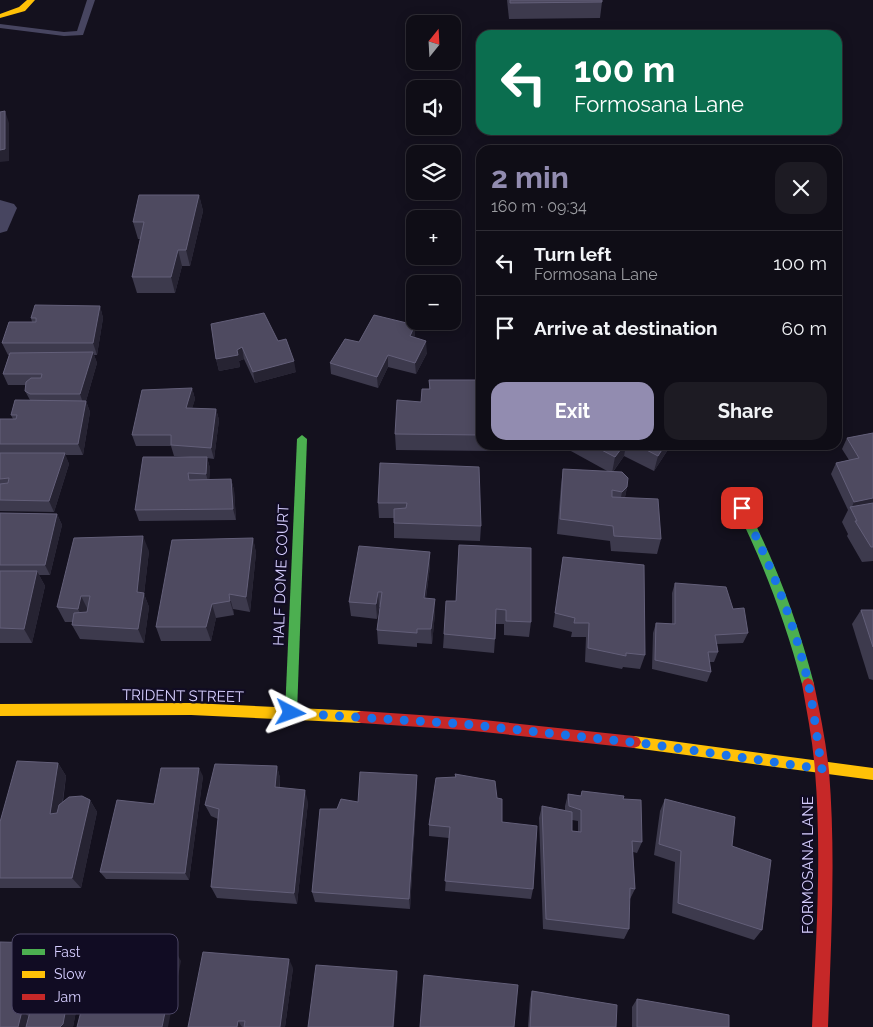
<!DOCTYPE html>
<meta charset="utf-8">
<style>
body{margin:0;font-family:Raleway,sans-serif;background:#1d1b23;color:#f1f3f6;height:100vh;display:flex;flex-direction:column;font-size:19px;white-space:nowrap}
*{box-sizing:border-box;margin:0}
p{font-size:16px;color:#9b9ca1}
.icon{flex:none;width:28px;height:28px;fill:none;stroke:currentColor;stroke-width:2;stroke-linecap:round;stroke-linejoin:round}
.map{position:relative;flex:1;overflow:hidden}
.details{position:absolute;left:476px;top:145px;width:366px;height:305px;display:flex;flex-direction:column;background:#0f0d16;border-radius:15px;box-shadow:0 2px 12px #0003,0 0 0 1px #2f2d35}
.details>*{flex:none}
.top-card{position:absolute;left:476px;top:30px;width:366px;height:105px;border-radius:15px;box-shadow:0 2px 12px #0003,0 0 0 1px #2f2d35;background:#0b6e4f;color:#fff;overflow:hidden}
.needle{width:32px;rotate:18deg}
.fabs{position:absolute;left:406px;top:15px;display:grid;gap:10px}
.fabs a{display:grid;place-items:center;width:55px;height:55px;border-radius:10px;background:#0f0d16;box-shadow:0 2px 12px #0003,0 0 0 1px #2f2d35;font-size:25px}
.pin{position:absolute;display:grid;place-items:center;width:42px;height:42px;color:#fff;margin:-21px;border-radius:10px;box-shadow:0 2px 8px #0006}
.me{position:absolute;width:55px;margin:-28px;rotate:94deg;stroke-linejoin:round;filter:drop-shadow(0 0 4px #0008)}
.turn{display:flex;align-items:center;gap:18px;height:105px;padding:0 15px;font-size:22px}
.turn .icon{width:65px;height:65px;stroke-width:2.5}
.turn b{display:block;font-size:35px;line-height:42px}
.round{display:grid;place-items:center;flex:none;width:52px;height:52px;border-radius:15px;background:#1d1b23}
.head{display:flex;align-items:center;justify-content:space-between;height:85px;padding:0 15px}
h1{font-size:30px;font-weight:700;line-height:38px;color:#928cb0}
.action{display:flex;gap:10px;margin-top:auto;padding:10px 15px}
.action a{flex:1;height:58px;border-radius:15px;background:#928cb0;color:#fff;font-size:20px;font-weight:700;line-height:58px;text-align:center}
.action a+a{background:#1d1b23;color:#f1f3f6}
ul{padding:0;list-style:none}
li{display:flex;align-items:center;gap:15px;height:65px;padding:0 15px;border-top:1px solid #2f2d35}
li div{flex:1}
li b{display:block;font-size:19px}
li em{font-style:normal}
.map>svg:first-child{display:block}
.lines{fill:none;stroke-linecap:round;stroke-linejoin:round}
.lane{fill:#474560;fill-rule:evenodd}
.street{fill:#474560;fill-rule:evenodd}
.fast{fill:#4caf50;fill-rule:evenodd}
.slow{fill:#ffc107;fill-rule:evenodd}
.jam{fill:#c62828;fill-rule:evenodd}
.wall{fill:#3d3a4d;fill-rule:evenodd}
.shaded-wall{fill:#262332}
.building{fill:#4e4a60;stroke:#635f79}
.route{stroke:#1a73e8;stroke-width:9;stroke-dasharray:0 16.2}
.labels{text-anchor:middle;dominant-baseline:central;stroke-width:4.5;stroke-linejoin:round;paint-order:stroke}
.street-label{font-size:15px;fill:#d6ceff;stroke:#110c23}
.key{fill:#110c23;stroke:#4c4665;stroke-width:1}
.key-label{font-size:14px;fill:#d6ceff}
</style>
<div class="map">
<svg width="873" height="1027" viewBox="0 0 873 1027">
<rect width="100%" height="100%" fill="#14111e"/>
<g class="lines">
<!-- lane -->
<path class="lane" d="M87,0H95L83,35L64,36L0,28V24L64,32L77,31Z"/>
<!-- street -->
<path class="street" d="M0,200L14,204L17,208L7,231L0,233Z"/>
<!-- fast -->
<g class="fast">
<path d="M302,435L307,439L297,713L296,717L291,719L286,717L285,713L297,439Z"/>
<path d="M742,504L746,505C775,562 798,622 814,684L812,688L808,690L804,688L802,684C786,623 764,565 736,508L738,505Z"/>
</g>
<!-- slow -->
<g class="slow">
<path d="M27,0H35L25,11L0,18V14L19,7Z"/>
<path d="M191,703L361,711L366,713L367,717L366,721L361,723L191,715L0,716V704Z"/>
<path d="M634,736L873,768V780L634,748L629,746L627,742L629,738Z"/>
</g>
<!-- jam -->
<g class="jam">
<path d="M808,678L812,680L814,684C820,713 826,742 829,771C836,856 831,942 828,1027H812C816,942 822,856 815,771C813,742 807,713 802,684L804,680Z"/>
<path d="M361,711L464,718L634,736L639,738L641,742L639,746L634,748L464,730L361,723L356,721L355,717L356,713Z"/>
</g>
</g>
<!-- wall -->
<g class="wall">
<path d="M507,0H602V2L600,18L509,19Z"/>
<path d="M406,23L415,24V52H407Z"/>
<path d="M199,195L203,211L190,266H182L175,293H137L132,277L140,239H138L133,222Z"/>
<path d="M100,306L103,318L97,355H94L97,363L86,401L90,412L83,455H65L69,464L54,512L0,511V419H13L11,415L30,400L25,391L26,385H8L3,374L9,355H8L2,343L32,322L31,318Z"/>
<path d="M211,324L278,341L296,372L255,383L244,359L239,361L240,367L219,371L216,359Z"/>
<path d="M415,325L414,338L427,353L416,374L388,367L378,388L331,374L330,363L359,342Z"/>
<path d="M429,380H481V445H493V451L396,450L395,434L421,402L429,389Z"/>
<path d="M192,388L195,399L192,408L216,409L219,420L214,459L207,458L210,468L209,480L231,479L234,490L236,520L139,521L135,510L190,457L174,456L171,446H136L132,435Z"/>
<path d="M873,433V561L862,562L847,536L848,534L842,522L848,510L831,474L836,463L849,460L842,449L847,438Z"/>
<path d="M560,445H671L654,471L624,456L613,472L627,487L625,497L661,539L657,554L611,551L610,541L557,534L561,485L563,469L609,472Z"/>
<path d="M380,463L481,526L480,541L394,538V518H379L378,503Z"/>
<path d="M0,513L57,514L62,525L50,575H39L45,586L32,643H0Z"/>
<path d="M253,538L256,553L250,612L233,609L234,615L216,618L211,641H161L156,627Z"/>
<path d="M459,545L531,622L529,637L504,635V624H496L494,653L443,648L444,634L456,601Z"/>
<path d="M149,551L144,594L149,607L144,643L80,639L72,625L73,622H65L57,607Z"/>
<path d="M430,552V566L426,598L435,613L432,644L417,643V647L378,644L377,630L380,607H379L377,619L351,616L349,602Z"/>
<path d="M563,557L645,655L640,669L623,667L622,669L585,662L586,637H571L572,632L553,627Z"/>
<path d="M675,583L733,609L748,633L743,643L717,644L718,652L714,662H709L711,672L707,682L652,669L653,633L656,623L672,624V593Z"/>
<path d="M861,610H873V680L869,679L852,624Z"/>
<path d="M58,763L66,776L63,802L90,800L97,812L81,888H0V822Z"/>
<path d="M277,766L280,778V788L308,802L297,904L217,898L211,887L218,819L211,816L205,805Z"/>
<path d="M455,774L497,798L502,822L533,889L531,899L445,891L449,838L429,836V825L455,777Z"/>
<path d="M203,776L189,880L106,879L100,872L154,804Z"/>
<path d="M417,787L410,909L315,902L312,892L337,809L358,802Z"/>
<path d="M568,794L581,796L623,799L642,842L637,853L633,852L635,889L630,899H629V929L624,939L543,929L539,818L542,806L565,810V806ZM572,820L578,821V832L572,831Z"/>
<path d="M665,799L732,846L762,930L754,940L672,913L675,862L654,855L660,811Z"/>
<path d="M87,953L73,1027H0Z"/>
<path d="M293,968L285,1027H188Z"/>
<path d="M532,991L616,1027H528L530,999Z"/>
<path d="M637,999L729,1027H632V1007Z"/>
</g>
<!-- shaded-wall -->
<g class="shaded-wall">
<path d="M5,111L9,123V161L0,162V150Z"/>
<path d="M199,195L203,211L190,266L186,250Z"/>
<path d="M178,250L182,266L175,293L171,277Z"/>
<path d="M100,306L103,318L97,355L93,343Z"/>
<path d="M415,325V336L410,348V336Z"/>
<path d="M426,341L427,353L416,374L415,363Z"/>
<path d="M242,347L244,359L239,361L240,367L219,371L216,359Z"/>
<path d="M93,352L97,363L86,401L90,412L83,455L78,444L84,406L80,394Z"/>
<path d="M388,355V367L378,388L377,377Z"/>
<path d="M294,361L296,372L255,383L253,372Z"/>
<path d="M192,388L195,399L189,419L186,408Z"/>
<path d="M216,409L219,420L214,459L211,448Z"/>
<path d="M624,445H626L624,456L612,473L615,457Z"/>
<path d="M665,445H671L654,471L658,456Z"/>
<path d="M65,453L69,464L54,512L49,501Z"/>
<path d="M207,457L210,468L209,485L206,474Z"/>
<path d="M231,479L234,490L236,520L233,509Z"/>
<path d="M627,487L624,502L619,508L622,492Z"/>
<path d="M873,498V508L851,509L854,502Z"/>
<path d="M57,514L62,525L50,575L45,565Z"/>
<path d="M143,536L149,551L144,594L149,607L144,643L138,629L137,592Z"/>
<path d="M253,538L256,553L250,612L246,597Z"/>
<path d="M430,552V566L424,612V598Z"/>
<path d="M37,571L45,586L32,643L24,629Z"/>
<path d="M378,592L379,607L377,619L376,604Z"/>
<path d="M229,594L233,609L234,615L230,601Z"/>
<path d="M81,596L88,610L85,623L78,609Z"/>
<path d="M435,599V613L432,644L431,629Z"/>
<path d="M212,604L216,618L211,641L206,627Z"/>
<path d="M58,763L66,776L59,826L50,814Z"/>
<path d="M277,766L280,778L279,799L275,787Z"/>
<path d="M199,768L203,776L189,880L185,873Z"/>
<path d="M417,775V787L410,909L409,899Z"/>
<path d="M305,790L308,802L297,904L294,893Z"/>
<path d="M90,800L97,812L81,888L72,878Z"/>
<path d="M78,944L87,953L73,1027H60Z"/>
<path d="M177,954L181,961L168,1027H162Z"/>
<path d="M289,959L293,968L285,1027H280Z"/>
<path d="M397,971L398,977L394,1027H393Z"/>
<path d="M22,1011L32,1019L31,1027H18Z"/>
<path d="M238,1021L242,1027H237Z"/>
</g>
<!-- building -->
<g class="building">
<path d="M510,0H602V2L510,3Z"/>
<path d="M444,22V24H415V41H406V23Z"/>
<path d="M5,111V149L0,150V112Z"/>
<path d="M139,195H199L186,250H178L171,277H132L144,222H133Z"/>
<path d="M35,305L100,306L93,343H2L9,322H36V318H31Z"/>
<path d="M264,313L278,341L286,339L294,361L253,372L242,347L237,350L238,355L216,359L211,324Z"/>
<path d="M374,315L415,325L410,336L426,341L415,363L388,355L377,377L330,363L345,339L359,342Z"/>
<path d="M93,352L80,394H30L25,391L26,382L31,378H41L42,374H3L10,353Z"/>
<path d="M429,380H481V435L395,434L397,400L421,402L422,389H430Z"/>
<path d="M192,388L186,408L216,409L211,448L171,445V435H132L142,390Z"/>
<path d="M15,400L86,401L78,444H0V419H16L17,415H11Z"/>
<path d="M873,433V498L854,502L836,463L859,458L847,438Z"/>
<path d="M592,445H624L615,457Z"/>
<path d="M637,445H665L658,456Z"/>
<path d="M0,453H65L49,501L0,500V484L8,483L9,478L0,479Z"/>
<path d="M143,457H207L206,474L188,473L189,480L231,479L233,509L135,510Z"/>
<path d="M380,463L479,467L481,526L394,523V509L406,508L407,503H378Z"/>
<path d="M563,469L622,472L628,478L627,487L622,492L612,490V497L658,499L661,539L614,536L613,526L560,519Z"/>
<path d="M873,503V547H871L855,521H857L850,507Z"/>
<path d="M0,513L57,514L45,565H0Z"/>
<path d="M143,536L137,592L144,593L138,629L72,625L74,613L87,612L90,596H81L78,609L57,607L74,538Z"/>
<path d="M253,538L246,597L229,594L230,601L212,604L206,627H156L172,540Z"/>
<path d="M459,545L531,548V622L506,621V610L496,609L495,639L444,634L446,601H456Z"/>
<path d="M359,546L430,552L424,598L435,599L431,629H417V633L377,630L382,592H378L376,604L349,602Z"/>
<path d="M563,557L644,565L645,655L626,653V656L588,648L589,623H574L575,618L555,613Z"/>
<path d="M0,571H37L24,629L0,628Z"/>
<path d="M675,583L726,587L733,609L744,608L748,633L715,635L718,652H708L711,672L655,660L656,623L675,624Z"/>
<path d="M861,610H873V647Z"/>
<path d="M17,761L58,763L50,814L57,813L59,805L69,797L82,796L90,800L72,878H0V822Z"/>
<path d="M215,764L277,766L275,787L305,790L294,893L211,887L219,809L205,805Z"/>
<path d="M161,768H199L185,873L100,872L117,800L154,804Z"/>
<path d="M360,772L417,775L409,899L312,892L320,809H337L341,799L358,802Z"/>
<path d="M455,774L495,781L497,798L502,799V822L537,826L533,889L445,881L450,827L429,825L436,778L456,777Z"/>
<path d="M582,791L624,796L623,799L641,800L642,842L632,841L635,889L630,888L629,929L546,919L542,806L572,812V831L581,832V810L569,806L568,794L581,796Z"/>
<path d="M665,799L735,817L732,846L771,860L762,930L678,903L681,851L659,844Z"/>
<path d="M0,942L78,944L63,1024L60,1027H26L30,1012L22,1011L18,1027H0Z"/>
<path d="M97,949L177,954L162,1027H77Z"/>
<path d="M203,952L289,959L280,1027H244L245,1021H238L237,1027H188Z"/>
<path d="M316,965L397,971L393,1027H308Z"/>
<path d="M424,975L518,985L514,1027H420Z"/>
<path d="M532,991L617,1005L616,1027H530Z"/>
<path d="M637,999L729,1015V1027H637Z"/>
</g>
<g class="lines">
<!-- route -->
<path class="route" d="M291,713L464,724L648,744L822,769C817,740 814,710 808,682C794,621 770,563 742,508"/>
</g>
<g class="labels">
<!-- street labels -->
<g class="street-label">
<text transform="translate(281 575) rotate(-88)">HALF DOME COURT</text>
<text transform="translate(183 696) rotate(1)">TRIDENT STREET</text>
<text transform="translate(808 865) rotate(-90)">FORMOSANA LANE</text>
</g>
</g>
<!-- legend -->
<rect x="12" y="934" width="166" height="80" rx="8" class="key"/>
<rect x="22" y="949" width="23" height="6" fill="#4caf50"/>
<rect x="22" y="971" width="23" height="7" fill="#ffc107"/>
<rect x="22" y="994" width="23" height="6" fill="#c62828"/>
<g class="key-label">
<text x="54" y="957">Fast</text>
<text x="54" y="979">Slow</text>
<text x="54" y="1002">Jam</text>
</g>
</svg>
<div class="fabs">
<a><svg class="needle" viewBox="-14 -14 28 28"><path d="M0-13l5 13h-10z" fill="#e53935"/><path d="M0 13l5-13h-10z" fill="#9b9ca1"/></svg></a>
<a><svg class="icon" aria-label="sound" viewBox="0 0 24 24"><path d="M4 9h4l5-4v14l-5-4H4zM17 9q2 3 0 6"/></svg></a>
<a><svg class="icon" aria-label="layers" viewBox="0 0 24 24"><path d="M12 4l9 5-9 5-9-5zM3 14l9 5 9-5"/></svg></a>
<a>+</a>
<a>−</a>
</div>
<div class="pin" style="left:742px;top:508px;background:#d93025"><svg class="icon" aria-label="arrive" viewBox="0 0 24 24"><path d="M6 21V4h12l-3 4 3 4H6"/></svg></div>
<svg class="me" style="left:291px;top:713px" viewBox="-20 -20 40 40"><path d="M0-17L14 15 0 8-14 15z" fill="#1a73e8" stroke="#fff" stroke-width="4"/></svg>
<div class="top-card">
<div class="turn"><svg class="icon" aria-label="left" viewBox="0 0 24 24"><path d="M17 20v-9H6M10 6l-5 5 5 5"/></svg><div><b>100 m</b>Formosana Lane</div></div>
</div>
<section class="details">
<div class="head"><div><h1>2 min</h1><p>160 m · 09:34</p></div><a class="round"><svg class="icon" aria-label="close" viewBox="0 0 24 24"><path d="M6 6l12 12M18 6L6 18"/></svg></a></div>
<ul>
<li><svg class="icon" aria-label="left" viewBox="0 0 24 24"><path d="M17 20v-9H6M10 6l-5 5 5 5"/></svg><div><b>Turn left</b><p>Formosana Lane</p></div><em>100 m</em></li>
<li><svg class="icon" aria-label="arrive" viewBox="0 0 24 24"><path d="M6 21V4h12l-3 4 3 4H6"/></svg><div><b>Arrive at destination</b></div><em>60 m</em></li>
</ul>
<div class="action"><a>Exit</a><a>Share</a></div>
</section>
</div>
